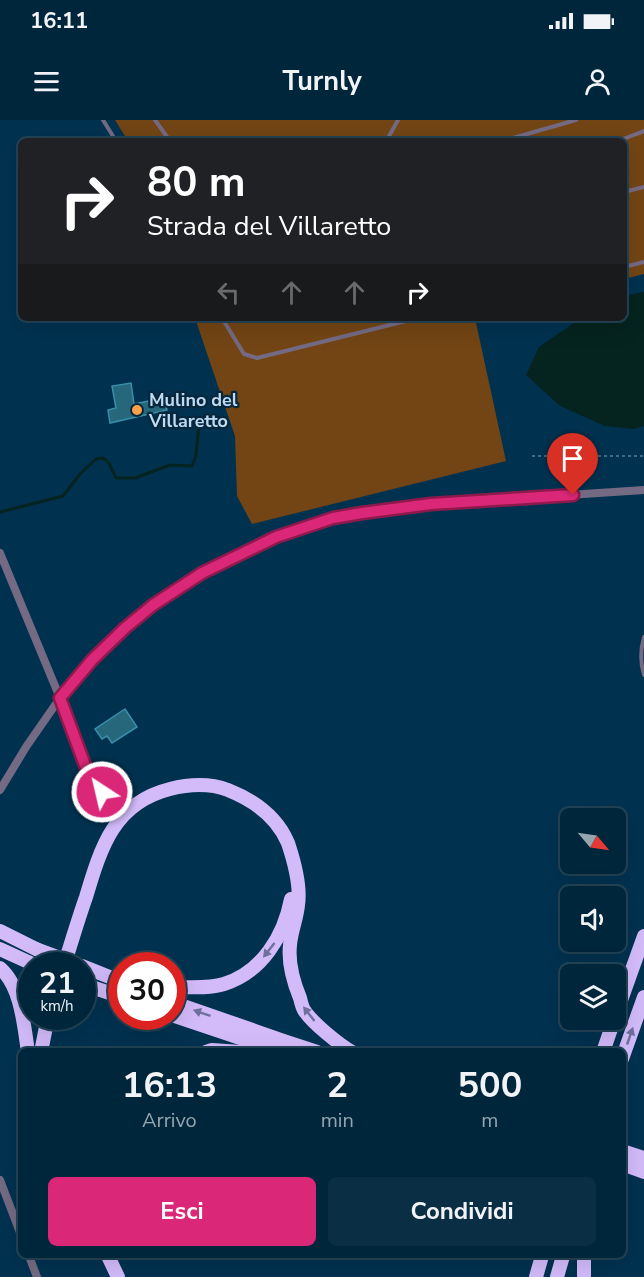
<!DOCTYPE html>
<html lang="it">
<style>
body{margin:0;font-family:"Nunito Sans",sans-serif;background:#0a2e43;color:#f1f3f6;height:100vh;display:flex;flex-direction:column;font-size:22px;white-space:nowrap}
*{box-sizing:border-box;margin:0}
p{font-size:20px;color:#95a5af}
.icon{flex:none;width:33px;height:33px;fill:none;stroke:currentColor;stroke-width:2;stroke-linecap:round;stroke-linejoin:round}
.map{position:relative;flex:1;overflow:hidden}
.drawer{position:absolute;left:18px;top:928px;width:608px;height:210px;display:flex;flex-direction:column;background:#00263c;border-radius:9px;box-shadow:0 6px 24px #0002,0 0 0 2px #224356}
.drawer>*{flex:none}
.guide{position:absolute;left:18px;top:18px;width:609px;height:183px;border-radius:9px;box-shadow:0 6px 24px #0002,0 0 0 2px #224356;background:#202124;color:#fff;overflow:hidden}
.needle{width:39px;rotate:119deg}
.tools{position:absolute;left:560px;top:688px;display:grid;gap:12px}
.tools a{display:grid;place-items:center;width:66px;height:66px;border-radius:9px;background:#00263c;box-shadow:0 6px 24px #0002,0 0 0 2px #224356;font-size:30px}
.speed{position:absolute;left:18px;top:832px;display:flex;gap:12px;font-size:30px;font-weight:700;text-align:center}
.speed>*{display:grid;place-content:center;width:78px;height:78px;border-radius:50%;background:#00263c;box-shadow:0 6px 24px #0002,0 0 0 2px #224356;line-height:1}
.speed small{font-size:15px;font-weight:400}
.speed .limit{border:9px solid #d22;background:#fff;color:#111}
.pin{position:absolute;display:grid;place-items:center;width:51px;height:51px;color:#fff;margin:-62px -26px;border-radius:50% 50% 50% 0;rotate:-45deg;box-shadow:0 0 6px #0007}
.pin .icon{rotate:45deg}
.me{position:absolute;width:66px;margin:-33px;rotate:325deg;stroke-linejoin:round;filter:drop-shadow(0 0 4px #0008)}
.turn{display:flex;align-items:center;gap:21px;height:126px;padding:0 30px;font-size:27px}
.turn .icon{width:78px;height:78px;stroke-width:2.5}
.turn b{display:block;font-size:42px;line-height:51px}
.lanes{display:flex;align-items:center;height:57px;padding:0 30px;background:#0003;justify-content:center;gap:30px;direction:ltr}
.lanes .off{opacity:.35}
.eta{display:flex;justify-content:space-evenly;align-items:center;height:102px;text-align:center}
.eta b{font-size:36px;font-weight:700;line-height:42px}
.button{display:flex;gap:12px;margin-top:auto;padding:12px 30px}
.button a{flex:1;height:69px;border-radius:9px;background:#db2777;color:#fff;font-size:24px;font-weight:700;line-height:69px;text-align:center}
.button a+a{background:#0a2e43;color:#f1f3f6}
.status{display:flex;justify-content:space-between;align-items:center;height:42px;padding:0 30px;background:#00263c;direction:ltr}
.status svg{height:16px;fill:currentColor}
header{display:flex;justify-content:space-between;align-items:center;height:78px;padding:0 30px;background:#00263c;font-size:27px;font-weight:700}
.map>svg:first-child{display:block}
.green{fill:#734514}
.water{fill:#05231f}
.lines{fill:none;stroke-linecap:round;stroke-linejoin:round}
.stream{stroke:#05231f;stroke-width:3}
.building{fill:#26677c;stroke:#398ea9;stroke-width:1.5}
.path{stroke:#547c98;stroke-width:1.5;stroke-dasharray:3 3;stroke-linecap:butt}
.service{stroke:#746a83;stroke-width:4}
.minor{stroke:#746a83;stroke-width:8}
.motorway{stroke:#d3bbfa;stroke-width:14}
.motorway-bridge{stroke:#d3bbfa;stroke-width:14}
.oneway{fill:#6d719c}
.route-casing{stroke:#8e194d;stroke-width:15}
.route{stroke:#db2777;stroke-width:10}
.poi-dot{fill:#f8a14a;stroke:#07273d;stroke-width:2}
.labels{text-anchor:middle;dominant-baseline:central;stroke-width:4.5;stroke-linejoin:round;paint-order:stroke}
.poi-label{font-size:18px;font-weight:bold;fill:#bedbf3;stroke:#07273d;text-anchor:start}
</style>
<div class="status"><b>16:11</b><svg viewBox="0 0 49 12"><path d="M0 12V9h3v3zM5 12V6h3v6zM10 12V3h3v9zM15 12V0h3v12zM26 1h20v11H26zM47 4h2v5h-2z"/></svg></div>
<header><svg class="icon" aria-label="menu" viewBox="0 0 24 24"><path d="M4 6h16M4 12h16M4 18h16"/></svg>Turnly<svg class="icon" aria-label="person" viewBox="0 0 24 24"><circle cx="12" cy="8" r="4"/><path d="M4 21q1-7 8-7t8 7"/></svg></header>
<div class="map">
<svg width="644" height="1157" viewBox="0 0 644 1157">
<rect width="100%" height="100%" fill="#003250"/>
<!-- green -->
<g class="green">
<path d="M115,0H644V154L624,159V21H128Z"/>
<path d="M195,198H475L506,341L252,404L237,376L235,316Z"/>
</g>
<!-- water -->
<path class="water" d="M644,172V306L634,309L605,306L560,286L526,255L539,227L581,198H624V176Z"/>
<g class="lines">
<!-- stream -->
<path class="stream" d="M0,392L63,376L81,353L96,339L103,338L109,343L116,358H135L170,345L192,346L196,335L199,304"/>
</g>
<!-- building -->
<g class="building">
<path d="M131,263L134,284L164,278L167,290L110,303L108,290L116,288L112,266Z"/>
<path d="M125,589L137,607L112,623L107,616L102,619L95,609Z"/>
<path d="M103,681L108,685L96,702L90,698Z"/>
</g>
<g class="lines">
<!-- path -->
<path class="path" d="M532,336H644"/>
<!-- service -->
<g class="service">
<path d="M103,0L116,21"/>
<path d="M155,0L170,21"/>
<path d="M384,21L388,18L398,0"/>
<path d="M502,21L576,0"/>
<path d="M618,21L644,11"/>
<path d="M624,72L644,67"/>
<path d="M624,147L644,142"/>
<path d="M222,198L244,234L257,238L418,198"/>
<path d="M644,517C640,531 640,542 644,555"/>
</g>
<!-- minor -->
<g class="minor">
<path d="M0,433L60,578L92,664L102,672"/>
<path d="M0,670L26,627L60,578L92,540L125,508L153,485L202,453L276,417L333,398L362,393L431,384L644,370"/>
<path d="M0,1060L21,1115"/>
<path d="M29,1136L37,1157"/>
</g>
<!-- motorway -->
<g class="motorway">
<path d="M0,811L36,829"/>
<path d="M0,829L37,846"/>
<path d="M64,846C71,823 78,800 86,777C101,727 114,683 170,669C190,664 209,663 228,670C253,680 277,697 288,723C294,741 301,766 298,785C297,798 291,811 290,825C288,843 293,861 300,878C301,882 302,887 304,890C312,903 340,925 352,932"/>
<path d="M82,846L122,862"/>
<path d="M0,848C21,866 24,905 28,932"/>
<path d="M82,864L122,877"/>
<path d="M172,867C189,867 208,869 224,864C262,852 284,816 291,779"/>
<path d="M172,882L284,921L317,932"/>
<path d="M172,895L282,932"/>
<path d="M615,897L644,816"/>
<path d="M41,932L48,897"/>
<path d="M206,932L212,930L241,932"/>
<path d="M603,932L614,900"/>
<path d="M622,939L644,877"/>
<path d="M622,1031L644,1038"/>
<path d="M622,1044L644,1052"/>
<path d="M108,1136L118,1157"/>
<path d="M584,1136V1157"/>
<path d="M536,1157L542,1136"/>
<path d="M557,1157L563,1136"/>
</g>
<!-- motorway-bridge -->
<path class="motorway-bridge" d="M36,829L79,845"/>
</g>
<!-- one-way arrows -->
<defs><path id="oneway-solid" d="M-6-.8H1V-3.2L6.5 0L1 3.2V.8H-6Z" transform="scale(1.5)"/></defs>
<g class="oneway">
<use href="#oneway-solid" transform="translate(269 830) rotate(128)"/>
<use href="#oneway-solid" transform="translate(202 893) rotate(-161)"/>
<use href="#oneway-solid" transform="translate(309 894) rotate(-128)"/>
<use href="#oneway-solid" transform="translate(630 916) rotate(-71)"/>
</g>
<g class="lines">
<defs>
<path id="route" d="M102,672L92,664L60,578L92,540L125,508L153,485L202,453L276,417L333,398L362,393L431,384L573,375"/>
</defs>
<!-- route casing -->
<use href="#route" class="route-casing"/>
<!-- route -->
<use href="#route" class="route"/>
</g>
<!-- markers -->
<circle class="poi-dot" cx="137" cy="290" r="6"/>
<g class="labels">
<!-- poi labels -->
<g class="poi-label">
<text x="149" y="280">Mulino del<tspan x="149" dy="21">Villaretto</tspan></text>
</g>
</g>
</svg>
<div class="tools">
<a><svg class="needle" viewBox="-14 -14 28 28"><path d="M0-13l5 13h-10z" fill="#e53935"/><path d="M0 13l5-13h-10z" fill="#95a5af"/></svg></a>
<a><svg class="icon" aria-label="sound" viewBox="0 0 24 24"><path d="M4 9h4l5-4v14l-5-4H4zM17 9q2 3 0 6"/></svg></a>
<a><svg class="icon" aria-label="layers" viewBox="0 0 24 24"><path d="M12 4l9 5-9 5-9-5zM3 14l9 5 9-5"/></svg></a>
</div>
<div class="speed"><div>21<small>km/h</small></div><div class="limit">30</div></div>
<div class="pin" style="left:573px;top:375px;background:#d93025"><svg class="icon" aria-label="arrive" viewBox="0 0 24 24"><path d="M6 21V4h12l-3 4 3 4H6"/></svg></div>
<svg class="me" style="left:102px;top:672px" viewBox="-20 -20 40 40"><circle r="17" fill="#db2777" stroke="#fff" stroke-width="3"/><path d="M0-11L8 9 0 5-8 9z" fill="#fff"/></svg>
<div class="guide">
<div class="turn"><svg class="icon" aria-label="right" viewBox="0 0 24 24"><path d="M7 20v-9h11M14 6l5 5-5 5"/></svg><div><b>80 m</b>Strada del Villaretto</div></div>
<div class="lanes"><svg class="icon off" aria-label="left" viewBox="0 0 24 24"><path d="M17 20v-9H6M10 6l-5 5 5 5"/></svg><svg class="icon off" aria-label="ahead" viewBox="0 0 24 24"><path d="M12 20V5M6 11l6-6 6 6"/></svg><svg class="icon off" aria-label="ahead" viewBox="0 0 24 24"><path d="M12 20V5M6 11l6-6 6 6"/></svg><svg class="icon" aria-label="right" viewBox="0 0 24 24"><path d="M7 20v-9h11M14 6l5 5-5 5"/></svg></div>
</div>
<section class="drawer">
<div class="eta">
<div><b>16:13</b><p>Arrivo</p></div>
<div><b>2</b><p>min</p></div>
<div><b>500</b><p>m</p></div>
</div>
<div class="button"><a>Esci</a><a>Condividi</a></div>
</section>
</div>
